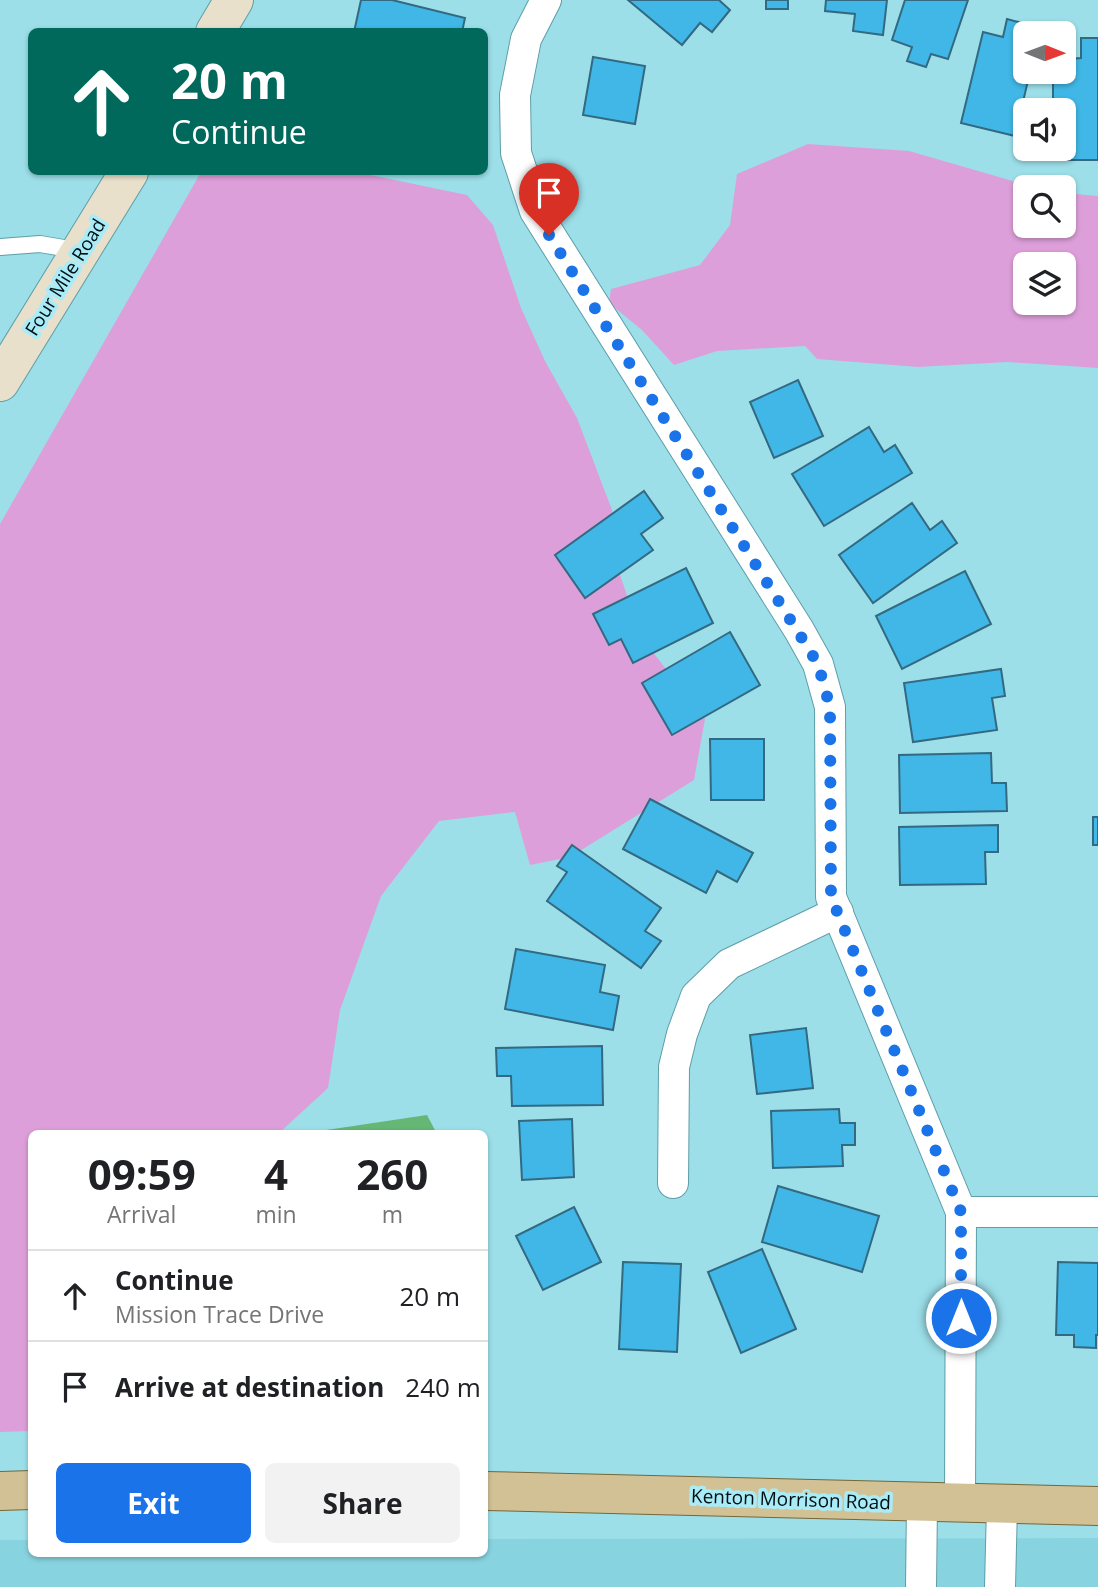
<!DOCTYPE html>
<style>
body{margin:0;font-family:"Open Sans",sans-serif;background:#f2f2f2;color:#202124;height:100vh;display:flex;flex-direction:column;font-size:26px;white-space:nowrap}
*{box-sizing:border-box;margin:0}
p{font-size:23px;color:#757577}
.icon{flex:none;width:38px;height:38px;fill:none;stroke:currentColor;stroke-width:2;stroke-linecap:round;stroke-linejoin:round}
.map{position:relative;flex:1;overflow:hidden}
.details{position:absolute;left:28px;top:1130px;width:460px;height:427px;display:flex;flex-direction:column;background:#fff;border-radius:10px;box-shadow:0 2px 5px #0004}
.details>*{flex:none}
.banner{position:absolute;left:28px;top:28px;width:460px;height:147px;border-radius:10px;box-shadow:0 2px 5px #0004;background:#00695c;color:#fff;overflow:hidden}
.needle{width:46px;rotate:91deg}
.controls{position:absolute;left:1013px;top:21px;display:grid;gap:14px}
.controls a{display:grid;place-items:center;width:63px;height:63px;border-radius:10px;background:#fff;box-shadow:0 2px 5px #0004;font-size:35px}
.pin{position:absolute;display:grid;place-items:center;width:60px;height:60px;color:#fff;margin:-72px -30px;border-radius:50% 50% 50% 0;rotate:-45deg;box-shadow:0 0 7px #0007}
.pin .icon{rotate:45deg}
.me{position:absolute;width:77px;margin:-38px;rotate:0deg;stroke-linejoin:round;filter:drop-shadow(0 0 5px #0008)}
.turn{display:flex;align-items:center;gap:24px;height:147px;padding:0 28px;font-size:32px}
.turn .icon{width:91px;height:91px;stroke-width:2.5}
.turn b{display:block;font-size:49px;line-height:60px}
.eta{display:flex;justify-content:space-evenly;align-items:center;height:119px;text-align:center}
.eta b{font-size:42px;font-weight:700;line-height:49px}
.primary-button{display:flex;gap:14px;margin-top:auto;padding:14px 28px}
.primary-button a{flex:1;height:80px;border-radius:10px;background:#1a73e8;color:#fff;font-size:28px;font-weight:700;line-height:80px;text-align:center}
.primary-button a+a{background:#f2f2f2;color:#202124}
ul{padding:0;list-style:none}
li{display:flex;align-items:center;gap:21px;height:91px;padding:0 28px;border-top:2px solid #e0e0e0}
li div{flex:1}
li b{display:block;font-size:26px}
li em{font-style:normal}
.map>svg:first-child{display:block}
.built{fill:#87d4e0}
.green{fill:#dd9fd9;fill-rule:evenodd}
.water{fill:#66b675}
.building{fill:#40b7e6;stroke:#336981;stroke-width:2}
.lines{fill:none;stroke-linecap:round;stroke-linejoin:round}
.service-casing{stroke:#5d9ea8;stroke-width:18}
.minor-casing{stroke:#5d9ea8;stroke-width:32}
.secondary-casing{stroke:#5d9ea8;stroke-width:40}
.primary-casing{stroke:#746739;stroke-width:40}
.service{stroke:#fff;stroke-width:16}
.minor{stroke:#fff;stroke-width:30}
.secondary{stroke:#e8e0ca;stroke-width:38}
.primary{stroke:#d1c195;stroke-width:38}
.route{stroke:#1a73e8;stroke-width:12;stroke-dasharray:0 21.6}
.labels{text-anchor:middle;dominant-baseline:central;stroke-width:7;stroke-linejoin:round;paint-order:stroke}
.street-label{font-size:19px;fill:#000f13;stroke:#a9ecf7}
</style>
<div class="map">
<svg width="1098" height="1587" viewBox="0 0 1098 1587">
<rect width="100%" height="100%" fill="#9cdfe9"/>
<!-- built -->
<path class="built" d="M1098,1538V1587H0V1540H31L32,1554H485V1539Z"/>
<!-- green -->
<g class="green">
<path d="M808,144L909,151L1034,187H1026V226H1064V193L1098,196V368L1007,362L918,367L817,359L805,346L717,351L674,365L642,330L609,303L611,289L700,265L730,225L737,174ZM1026,264H1064V303H1026Z"/>
<path d="M201,172H356L467,195L493,225L521,308L545,361L577,418L612,510L619,572L641,637L705,719L694,780L570,857L530,865L515,812L439,821L381,896L340,1010L328,1088L278,1134H32L31,1431L0,1432V524Z"/>
</g>
<!-- water -->
<path class="water" d="M427,1115L437,1134H312L313,1132Z"/>
<!-- building -->
<g class="building">
<path d="M361,0H392L465,18L462,32H354Z"/>
<path d="M628,0H719L730,10L712,32L700,23L682,45Z"/>
<rect x="766" y="0" width="22" height="9"/>
<path d="M826,0H887L883,35L853,31L855,14L825,11Z"/>
<path d="M905,0H968L948,59L931,54L926,67L907,61L912,47L892,40Z"/>
<path d="M1007,19L1041,28L1040,33H1026V72H1030L1015,136L961,123L983,32L1003,37Z"/>
<path d="M1081,38H1098V160H1054V149H1064V110H1053V72H1064V59L1081,58Z"/>
<path d="M593,57L645,66L635,124L583,115Z"/>
<path d="M798,380L823,436L774,458L750,402Z"/>
<path d="M869,427L884,452L895,445L912,473L824,526L792,474Z"/>
<path d="M644,491L663,518L641,534L653,550L585,598L555,555Z"/>
<path d="M912,503L930,530L942,521L957,543L873,603L839,555Z"/>
<path d="M686,568L713,623L633,663L621,639L609,645L593,614Z"/>
<path d="M965,571L991,624L902,669L876,616Z"/>
<path d="M730,632L760,685L672,735L642,683Z"/>
<path d="M1001,669L1005,696L992,698L997,730L913,742L904,683Z"/>
<path d="M710,739H764V800H711Z"/>
<path d="M991,753L992,783H1006L1007,811L900,813L899,755Z"/>
<path d="M650,799L753,853L737,882L717,871L706,893L623,849Z"/>
<rect x="1093" y="817" width="5" height="28"/>
<path d="M998,825V852H985L986,884L900,885L899,827Z"/>
<path d="M572,845L661,908L645,931L661,941L641,968L547,901L567,872L557,866Z"/>
<path d="M516,949L605,965L600,992L619,996L613,1030L505,1009Z"/>
<path d="M806,1028L813,1088L757,1094L750,1035Z"/>
<path d="M602,1046L603,1105L512,1106L511,1076H497L496,1048Z"/>
<path d="M839,1109L840,1123H855V1145H842L843,1166L773,1168L771,1111Z"/>
<path d="M572,1119L574,1177L522,1180L519,1121Z"/>
<path d="M778,1186L879,1216L862,1272L762,1242Z"/>
<path d="M574,1207L601,1262L543,1290L516,1236Z"/>
<path d="M762,1249L796,1329L741,1353L708,1272Z"/>
<path d="M623,1262L681,1264L677,1352L619,1349Z"/>
<path d="M1058,1262L1098,1263V1335H1096V1348L1074,1347V1335H1056Z"/>
</g>
<g class="lines">
<defs>
<path id="service" d="M0,247L40,244L81,251"/>
<g id="minor">
<path d="M546,0L526,39L515,95L516,153L535,211L799,630L818,664L830,707L831,897L961,1212L960,1504"/>
<path d="M673,1183L674,1067L682,1034L696,996L729,964L838,912"/>
<path d="M961,1212H1098"/>
<path d="M921,1587L922,1503"/>
<path d="M1000,1587L1002,1505"/>
</g>
<g id="secondary">
<path d="M215,32L234,0"/>
<path d="M0,382L129,172"/>
</g>
<g id="primary">
<path d="M0,1491L32,1490"/>
<path d="M485,1491L1098,1506"/>
</g>
</defs>
<!-- service casing -->
<use href="#service" class="service-casing"/>
<!-- minor casing -->
<use href="#minor" class="minor-casing"/>
<!-- secondary casing -->
<use href="#secondary" class="secondary-casing"/>
<!-- primary casing -->
<use href="#primary" class="primary-casing"/>
<!-- service -->
<use href="#service" class="service"/>
<!-- minor -->
<use href="#minor" class="minor"/>
<!-- secondary -->
<use href="#secondary" class="secondary"/>
<!-- primary -->
<use href="#primary" class="primary"/>
</g>
<g class="lines">
<!-- route -->
<path class="route" d="M549,235L818,664L830,707L831,897L961,1212V1318"/>
</g>
<g class="labels">
<!-- street labels -->
<g class="street-label">
<text transform="translate(65 277) rotate(-58)">Four Mile Road</text>
<text transform="translate(791 1499) rotate(2)">Kenton Morrison Road</text>
</g>
</g>
</svg>
<div class="controls">
<a><svg class="needle" viewBox="-14 -14 28 28"><path d="M0-13l5 13h-10z" fill="#e53935"/><path d="M0 13l5-13h-10z" fill="#757577"/></svg></a>
<a><svg class="icon" aria-label="sound" viewBox="0 0 24 24"><path d="M4 9h4l5-4v14l-5-4H4zM17 9q2 3 0 6"/></svg></a>
<a><svg class="icon" aria-label="search" viewBox="0 0 24 24"><circle cx="10" cy="10" r="6"/><path d="M15 15l6 6"/></svg></a>
<a><svg class="icon" aria-label="layers" viewBox="0 0 24 24"><path d="M12 4l9 5-9 5-9-5zM3 14l9 5 9-5"/></svg></a>
</div>
<div class="pin" style="left:549px;top:235px;background:#d93025"><svg class="icon" aria-label="arrive" viewBox="0 0 24 24"><path d="M6 21V4h12l-3 4 3 4H6"/></svg></div>
<svg class="me" style="left:961px;top:1318px" viewBox="-20 -20 40 40"><circle r="17" fill="#1a73e8" stroke="#fff" stroke-width="3"/><path d="M0-11L8 9 0 5-8 9z" fill="#fff"/></svg>
<div class="banner">
<div class="turn"><svg class="icon" aria-label="ahead" viewBox="0 0 24 24"><path d="M12 20V5M6 11l6-6 6 6"/></svg><div><b>20 m</b>Continue</div></div>
</div>
<section class="details">
<div class="eta">
<div><b>09:59</b><p>Arrival</p></div>
<div><b>4</b><p>min</p></div>
<div><b>260</b><p>m</p></div>
</div>
<ul>
<li><svg class="icon" aria-label="ahead" viewBox="0 0 24 24"><path d="M12 20V5M6 11l6-6 6 6"/></svg><div><b>Continue</b><p>Mission Trace Drive</p></div><em>20 m</em></li>
<li><svg class="icon" aria-label="arrive" viewBox="0 0 24 24"><path d="M6 21V4h12l-3 4 3 4H6"/></svg><div><b>Arrive at destination</b></div><em>240 m</em></li>
</ul>
<div class="primary-button"><a>Exit</a><a>Share</a></div>
</section>
</div>
